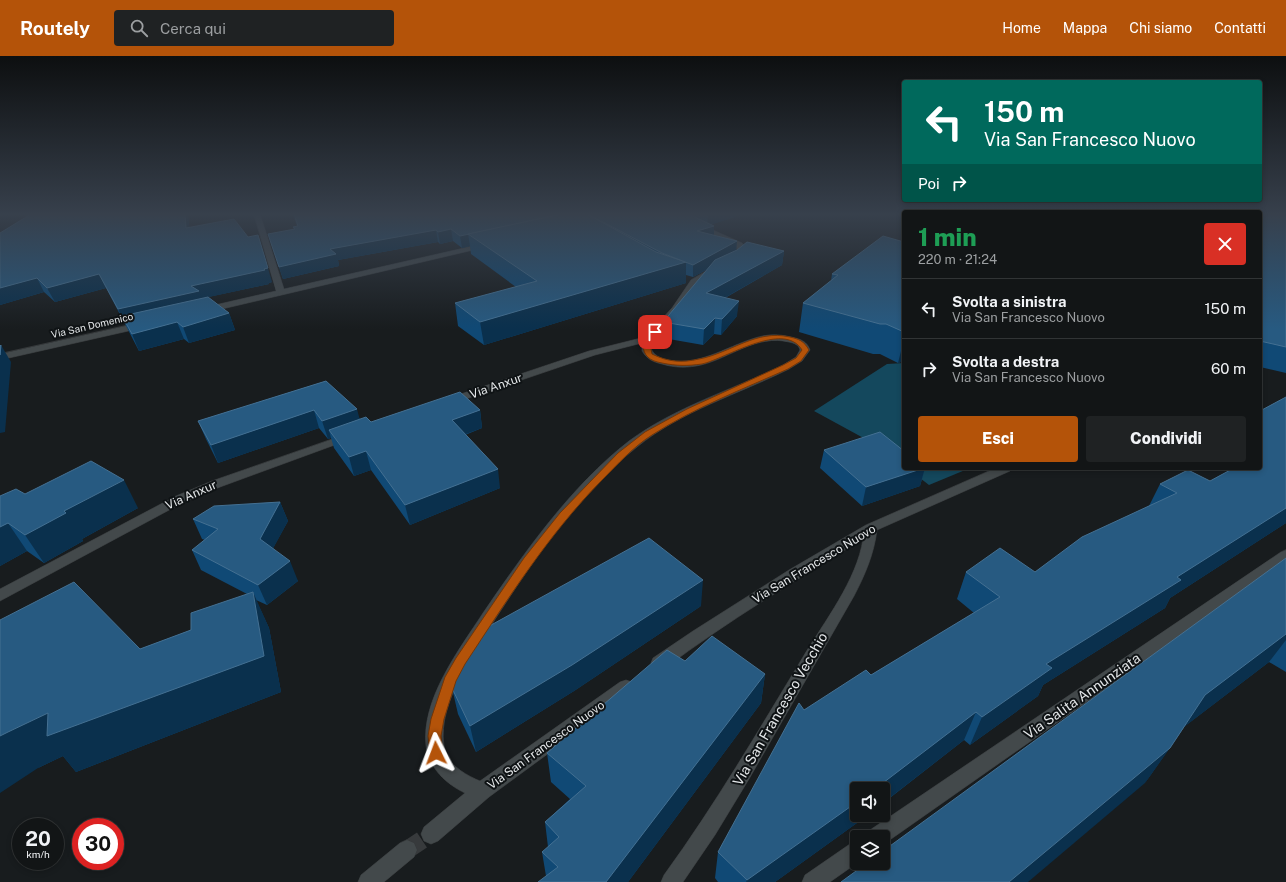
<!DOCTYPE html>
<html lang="it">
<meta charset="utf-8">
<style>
body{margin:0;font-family:"Public Sans",sans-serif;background:#1f2223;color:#f1f3f6;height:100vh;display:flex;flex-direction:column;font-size:15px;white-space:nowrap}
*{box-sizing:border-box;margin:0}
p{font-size:13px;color:#9c9fa1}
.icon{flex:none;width:22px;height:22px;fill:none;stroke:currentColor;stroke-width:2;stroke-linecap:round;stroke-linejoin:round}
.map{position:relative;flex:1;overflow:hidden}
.sheet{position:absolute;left:902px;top:154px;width:360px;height:260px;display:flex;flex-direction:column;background:#121516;border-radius:4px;box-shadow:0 2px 6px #0003,0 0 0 1px #313435}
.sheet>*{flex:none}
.hud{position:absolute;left:902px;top:24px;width:360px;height:122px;border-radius:4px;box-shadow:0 2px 6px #0003,0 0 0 1px #313435;background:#00695c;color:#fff;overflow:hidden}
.buttons{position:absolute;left:850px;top:726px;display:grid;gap:8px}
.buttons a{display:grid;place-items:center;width:40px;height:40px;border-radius:4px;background:#121516;box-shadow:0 2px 6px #0003,0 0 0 1px #313435;font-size:20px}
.speed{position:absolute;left:12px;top:762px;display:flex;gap:8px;font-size:20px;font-weight:700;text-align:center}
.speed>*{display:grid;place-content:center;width:52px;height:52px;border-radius:50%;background:#121516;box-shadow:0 2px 6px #0003,0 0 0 1px #313435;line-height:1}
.speed small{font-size:10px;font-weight:400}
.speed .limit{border:6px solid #d22;background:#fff;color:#111}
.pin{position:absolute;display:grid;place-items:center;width:34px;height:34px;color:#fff;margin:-17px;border-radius:8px;box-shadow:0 2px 6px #0006}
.me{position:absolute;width:44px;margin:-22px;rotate:357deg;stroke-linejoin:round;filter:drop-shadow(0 0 3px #0008)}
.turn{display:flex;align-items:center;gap:14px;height:84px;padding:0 16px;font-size:18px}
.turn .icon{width:52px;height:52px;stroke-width:2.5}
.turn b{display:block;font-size:28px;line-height:34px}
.then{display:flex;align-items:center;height:38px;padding:0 16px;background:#0003;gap:8px;font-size:15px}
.round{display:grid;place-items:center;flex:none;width:42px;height:42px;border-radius:4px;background:#1f2223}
.overview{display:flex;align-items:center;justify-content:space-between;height:68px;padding:0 16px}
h1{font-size:24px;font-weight:800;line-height:30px;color:#1e9e55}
.primary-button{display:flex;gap:8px;margin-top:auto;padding:8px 16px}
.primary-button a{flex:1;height:46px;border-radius:4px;background:#b45309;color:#fff;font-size:16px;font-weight:800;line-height:46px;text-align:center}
.primary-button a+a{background:#1f2223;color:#f1f3f6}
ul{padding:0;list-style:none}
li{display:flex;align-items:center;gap:12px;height:60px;padding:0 16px;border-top:1px solid #313435}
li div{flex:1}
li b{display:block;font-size:15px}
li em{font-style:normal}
header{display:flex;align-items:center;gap:24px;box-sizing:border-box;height:56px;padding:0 20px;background:#b45309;color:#fff}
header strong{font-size:19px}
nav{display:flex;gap:22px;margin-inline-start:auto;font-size:14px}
.search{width:280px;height:36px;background:#1f2223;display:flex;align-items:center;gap:10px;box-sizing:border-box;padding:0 14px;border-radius:4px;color:#9c9fa1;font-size:15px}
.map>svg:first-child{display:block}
.green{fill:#14485d}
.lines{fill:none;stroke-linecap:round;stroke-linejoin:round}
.minor-tunnel{stroke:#373a3c;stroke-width:18;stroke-dasharray:18 9;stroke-linecap:butt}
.minor-casing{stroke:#35383a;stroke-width:1}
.minor{fill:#43494b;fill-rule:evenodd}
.wall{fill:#104975}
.shaded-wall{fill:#0a304d}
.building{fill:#275a81;stroke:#447092}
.route{fill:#b45309;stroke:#753606}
.labels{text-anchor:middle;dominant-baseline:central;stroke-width:4;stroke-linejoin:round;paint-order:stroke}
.far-street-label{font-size:10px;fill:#e4e7e9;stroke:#0f1315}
.street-label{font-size:12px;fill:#e4e7e9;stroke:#0f1315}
.near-street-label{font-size:14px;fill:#e4e7e9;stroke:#0f1315}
</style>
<header>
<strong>Routely</strong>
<div class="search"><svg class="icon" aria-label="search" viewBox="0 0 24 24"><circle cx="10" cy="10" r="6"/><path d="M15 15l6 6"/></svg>Cerca qui</div>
<nav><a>Home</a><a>Mappa</a><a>Chi siamo</a><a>Contatti</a></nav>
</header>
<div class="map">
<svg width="1286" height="826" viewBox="0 0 1286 826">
<rect width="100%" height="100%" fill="#181c1e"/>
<!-- green -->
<g class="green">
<path d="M904,307V409L880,391L814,355L887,308Z"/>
<path d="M907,412H970L929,429Z"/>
</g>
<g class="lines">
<!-- minor-tunnel -->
<path class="minor-tunnel" d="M407,794L431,778"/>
<defs>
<g id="minor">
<path d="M254,158H260L284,233L486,187L490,189L486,191L205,257L202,256L201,254L202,252L276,235Z"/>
<path d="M669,158H677L742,187L745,191L746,197L739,205H733L732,203L738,197L736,191Z"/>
<path d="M710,213H713L717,215L697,228L678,256L653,284L651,292C653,298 658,301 664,303C697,312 725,291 755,282C767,278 779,278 791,281C800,283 807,285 810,294L802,305L789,313C739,338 681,355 637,391C578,438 534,503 494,565C473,598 432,656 446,697C451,711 468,720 480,725L620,626L626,624L632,626L634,631L632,636L489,741L438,785L431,788L424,785L421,778L424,771L465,737C446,728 429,712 426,690C421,643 459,594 483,557C524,497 571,430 629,385C675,351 732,334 783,309L796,301L800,294C799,289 794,287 789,286C757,278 730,302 701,309C688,312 675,312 662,308C653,306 647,303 642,295V287L595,299L454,347L450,348L445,345L446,343L589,295L645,281L672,252L691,224Z"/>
<path d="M143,266L147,269L146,271L0,304V298Z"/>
<path d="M347,378L351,379L353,381L351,383L220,431L184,446L0,545V533L176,440L212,425Z"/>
<path d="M996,412H1012L1010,415L877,474C874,498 865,519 854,540L749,723L715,779L683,826H661L664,819C715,749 758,675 803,601C824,566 857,524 863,483C796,524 728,565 665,612L659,613L653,612L651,607L653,602L693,575L789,514L866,469Z"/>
<path d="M1286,494V506L884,788L883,781H867L870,774L1281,496Z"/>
<path d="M407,784L414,787L417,794L414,801L384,826H358L361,819L400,787Z"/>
<path d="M857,785V807L830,826H802L805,819L850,788Z"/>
</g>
</defs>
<!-- minor casing -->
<use href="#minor" class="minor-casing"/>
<!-- minor -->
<use href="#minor" class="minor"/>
</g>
<!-- wall -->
<g class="wall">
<path d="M188,158L189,171L272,226L269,227V228L208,241L229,257L235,274L189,287L184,283L139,295L125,268L106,232L55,246L44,236L0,249V177Z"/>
<path d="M293,158H736L735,161L711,168L714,170V179L736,194L784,195L782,209L725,242L737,260L721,279L714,278L703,289L663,282V266L708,213L693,221L686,219V227L484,289L458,270L455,247L516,231L471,198L470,190L462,192L453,185L440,188L438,186L338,204L339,210L283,223L268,178L294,174L293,171L297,170Z"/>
<path d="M1260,158H1286V317L1260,311Z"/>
<path d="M904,186V305L898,307L880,298H873L799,276L803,247L831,225L832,218Z"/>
<path d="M326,325L360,363L371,366L480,354L482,372L465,379L500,432L410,469L371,414L354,420L334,392L331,382L328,383L319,372L218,407L206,383L198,365Z"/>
<path d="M1286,341V467L1170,542L1165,552L1043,629L1038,640L970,689L964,684L868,759L775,826H718L715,822L718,796L804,654L871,619L974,557L957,543L966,516H1035L1149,450L1160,428L1210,425L1228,415L1221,412H1260Z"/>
<path d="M824,394L904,412H925L920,430L862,450L820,412Z"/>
<path d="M25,438L138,452L82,483L83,485L44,507L27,495L0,510V440Z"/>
<path d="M280,446L288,465L273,492L298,525L267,549L256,544L269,572L281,636L76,716L63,700L38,712L140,593L191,574L247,538L201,514L192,494L205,484L202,483L193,463Z"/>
<path d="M1286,502V616L1269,606L1185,670L1145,727Z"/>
<path d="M701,550L574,635L476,696L458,658L452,632Z"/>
<path d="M685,605L765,618L761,647L628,826L546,820L542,796L548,791L545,766L570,743L551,726L547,697Z"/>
</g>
<!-- shaded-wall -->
<g class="shaded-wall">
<path d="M185,158H188L191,184L186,172Z"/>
<path d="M562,158L468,178L470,190L462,192L460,180Z"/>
<path d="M708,158H736L735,161L707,170Z"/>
<path d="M714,170V182L697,175Z"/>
<path d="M451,173L453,185L440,188L438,176Z"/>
<path d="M436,174L438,186L338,204L339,210L283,223L279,211L330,193Z"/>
<path d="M737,185L736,197L693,221V209Z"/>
<path d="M262,192L272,226L269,227V228L122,260L125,268L118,253L191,230Z"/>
<path d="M784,195L782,209L705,253L706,237Z"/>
<path d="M686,206V227L484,289L480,266Z"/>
<path d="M99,218L106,232L55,246L47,232Z"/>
<path d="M37,222L44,236L0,249V232Z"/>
<path d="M739,245L737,260L721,279L722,263Z"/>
<path d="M229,257L235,274L189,287L183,271Z"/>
<path d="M715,262L714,278L703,289L704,273Z"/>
<path d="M177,266L184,283L139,295L132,278Z"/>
<path d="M904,283V305L898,307Z"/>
<path d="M1,289L11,306L5,376L0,377V299Z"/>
<path d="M357,353L362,372L329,374L331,382L328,383L322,365Z"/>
<path d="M314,354L319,372L218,407L211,389Z"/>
<path d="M480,354L482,372L455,382L452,364Z"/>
<path d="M366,395L371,414L354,420L349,401Z"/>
<path d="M924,412H925L920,430L862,450L866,431Z"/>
<path d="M498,413L500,432L410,469L405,449Z"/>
<path d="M124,424L138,452L82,483L83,485L44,507L25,479L64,455Z"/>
<path d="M280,446L288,465L268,502L260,483Z"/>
<path d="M1286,452V467L1170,542L1165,552L1043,629L1038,640L970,689L982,661L1046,608L1177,521Z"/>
<path d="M8,467L27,495L0,510V471Z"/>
<path d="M290,505L298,525L267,549L258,529Z"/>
<path d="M703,524L701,550L574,635L476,696L470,670Z"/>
<path d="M253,536L269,572L281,636L76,716L63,700L38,712L0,737V680L8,676L48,657L62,675Z"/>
<path d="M1286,578V584L1269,606L1180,674L1205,639Z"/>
<path d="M765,618L761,647L628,826H606Z"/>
<path d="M976,656L964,684L883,747V733H875Z"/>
<path d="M1170,692L1145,727L1028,826H1009Z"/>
<path d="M857,746V759H868L775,826H746L747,824Z"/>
</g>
<!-- building -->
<g class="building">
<path d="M31,158H185L186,172L234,163L248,181L258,179L268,212L264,213L265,214L191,230L199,235L118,253L99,218L47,232L37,222L0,232V177Z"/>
<path d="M294,158H562L460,180L451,173L438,176L436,174L330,193L336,198L279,211L268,178L295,173L293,171L298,170Z"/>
<path d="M562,158H582L589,159L656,196L686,206L480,266L455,247L537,225L468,178Z"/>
<path d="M582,158H688L714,170L697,175L737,185L693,209L662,197L603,166L598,164L589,159Z"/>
<path d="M1260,158H1286V291L1260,285Z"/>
<path d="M883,180L904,186V276L886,268H880L803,247L838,219L832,218Z"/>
<path d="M747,186L784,195L706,237L739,245L722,263L715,262L704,273L663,266L715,204L737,194Z"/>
<path d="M208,241L229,257L183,271L177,266L132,278L122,260Z"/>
<path d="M1,289L0,299V290Z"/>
<path d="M326,325L357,353L322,365L314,354L211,389L198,365Z"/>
<path d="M460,336L480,354L452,364L498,413L405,449L366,395L349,401L329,374L366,361L371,366Z"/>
<path d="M1286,341V452L1177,521L1181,524L1046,608L1052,612L982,661L976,656L875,733H857V746L747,824L718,796L799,647L804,654L866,614L871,619L1000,541L966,516L1000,492L1035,516L1082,481L1177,437L1160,428L1188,414L1210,425L1234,412H1260V355Z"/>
<path d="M880,376L904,395V412H924L866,431L824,394Z"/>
<path d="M91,405L124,424L64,455L66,457L25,479L8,467L0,471V440L16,433L25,438Z"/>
<path d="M280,446L260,483L290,505L258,529L192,494L218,473L193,463L214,450Z"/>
<path d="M649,482L703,524L572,609L470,670L452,632L473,579Z"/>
<path d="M1286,502V578L1205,639L1170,692L1009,826H841L867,807H883V795Z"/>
<path d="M74,526L140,593L191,574V557L253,536L264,600L47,680L48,657L8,676L0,680V564Z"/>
<path d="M712,580L765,618L606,826H538L558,811L542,796L559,781L545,766L586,730L547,697L667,594L685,605Z"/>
</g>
<!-- sky -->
<linearGradient id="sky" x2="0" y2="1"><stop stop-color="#0d0f10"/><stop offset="0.58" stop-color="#37404c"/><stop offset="1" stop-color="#37404c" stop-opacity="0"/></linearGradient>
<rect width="1286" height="273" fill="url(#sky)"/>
<!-- route -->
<path class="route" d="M653,274L659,276L650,288L652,298C668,306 682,307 699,303C731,297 756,273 790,281C799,283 804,285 809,294L801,305L788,313C743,333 694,352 652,379C633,391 618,408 602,424C547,480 508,543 465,608L456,625L444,663L441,680L443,697L441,701L436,703L431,701L430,697L428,680L431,663L445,621L456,602L524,502L560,457L618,397L645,376L687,353L783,309L796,302L802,294C784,264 725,303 702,308C688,310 676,310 662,307C650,305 643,300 643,288Z"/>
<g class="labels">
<!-- far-street labels -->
<g class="far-street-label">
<text transform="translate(92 269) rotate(-13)">Via San Domenico</text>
</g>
<!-- street labels -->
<g class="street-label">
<text transform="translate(496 330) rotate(-19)">Via Anxur</text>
<text transform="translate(191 439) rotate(-24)">Via Anxur</text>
<text transform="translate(814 508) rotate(-31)">Via San Francesco Nuovo</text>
<text transform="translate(546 689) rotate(-36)">Via San Francesco Nuovo</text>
</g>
<!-- near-street labels -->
<g class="near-street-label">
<text transform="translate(1082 640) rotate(-35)">Via Salita Annunziata</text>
<text transform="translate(780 653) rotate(-60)">Via San Francesco Vecchio</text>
</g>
</g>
</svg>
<div class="buttons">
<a><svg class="icon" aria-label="sound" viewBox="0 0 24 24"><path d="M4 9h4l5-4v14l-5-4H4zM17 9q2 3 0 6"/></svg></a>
<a><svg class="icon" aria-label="layers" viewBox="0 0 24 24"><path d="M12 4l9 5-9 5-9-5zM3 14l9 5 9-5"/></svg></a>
</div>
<div class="speed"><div>20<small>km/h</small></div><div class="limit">30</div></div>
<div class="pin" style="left:655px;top:276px;background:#d93025"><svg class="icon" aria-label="arrive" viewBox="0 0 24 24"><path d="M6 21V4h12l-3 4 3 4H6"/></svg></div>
<svg class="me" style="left:436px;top:697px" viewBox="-20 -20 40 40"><path d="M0-17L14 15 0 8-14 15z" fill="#b45309" stroke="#fff" stroke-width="4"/></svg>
<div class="hud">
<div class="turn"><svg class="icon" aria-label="left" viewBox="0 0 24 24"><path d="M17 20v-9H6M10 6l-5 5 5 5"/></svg><div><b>150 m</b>Via San Francesco Nuovo</div></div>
<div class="then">Poi<svg class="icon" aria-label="right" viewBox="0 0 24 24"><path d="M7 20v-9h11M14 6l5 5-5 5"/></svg></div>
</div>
<section class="sheet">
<div class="overview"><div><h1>1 min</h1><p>220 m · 21:24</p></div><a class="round" style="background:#d93025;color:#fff"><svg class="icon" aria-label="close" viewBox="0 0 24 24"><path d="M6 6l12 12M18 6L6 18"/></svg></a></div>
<ul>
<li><svg class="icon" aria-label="left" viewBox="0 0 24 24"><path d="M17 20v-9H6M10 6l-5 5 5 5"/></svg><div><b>Svolta a sinistra</b><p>Via San Francesco Nuovo</p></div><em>150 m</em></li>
<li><svg class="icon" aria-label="right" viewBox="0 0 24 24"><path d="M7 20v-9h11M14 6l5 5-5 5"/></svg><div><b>Svolta a destra</b><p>Via San Francesco Nuovo</p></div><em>60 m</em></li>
</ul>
<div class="primary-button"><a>Esci</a><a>Condividi</a></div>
</section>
</div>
